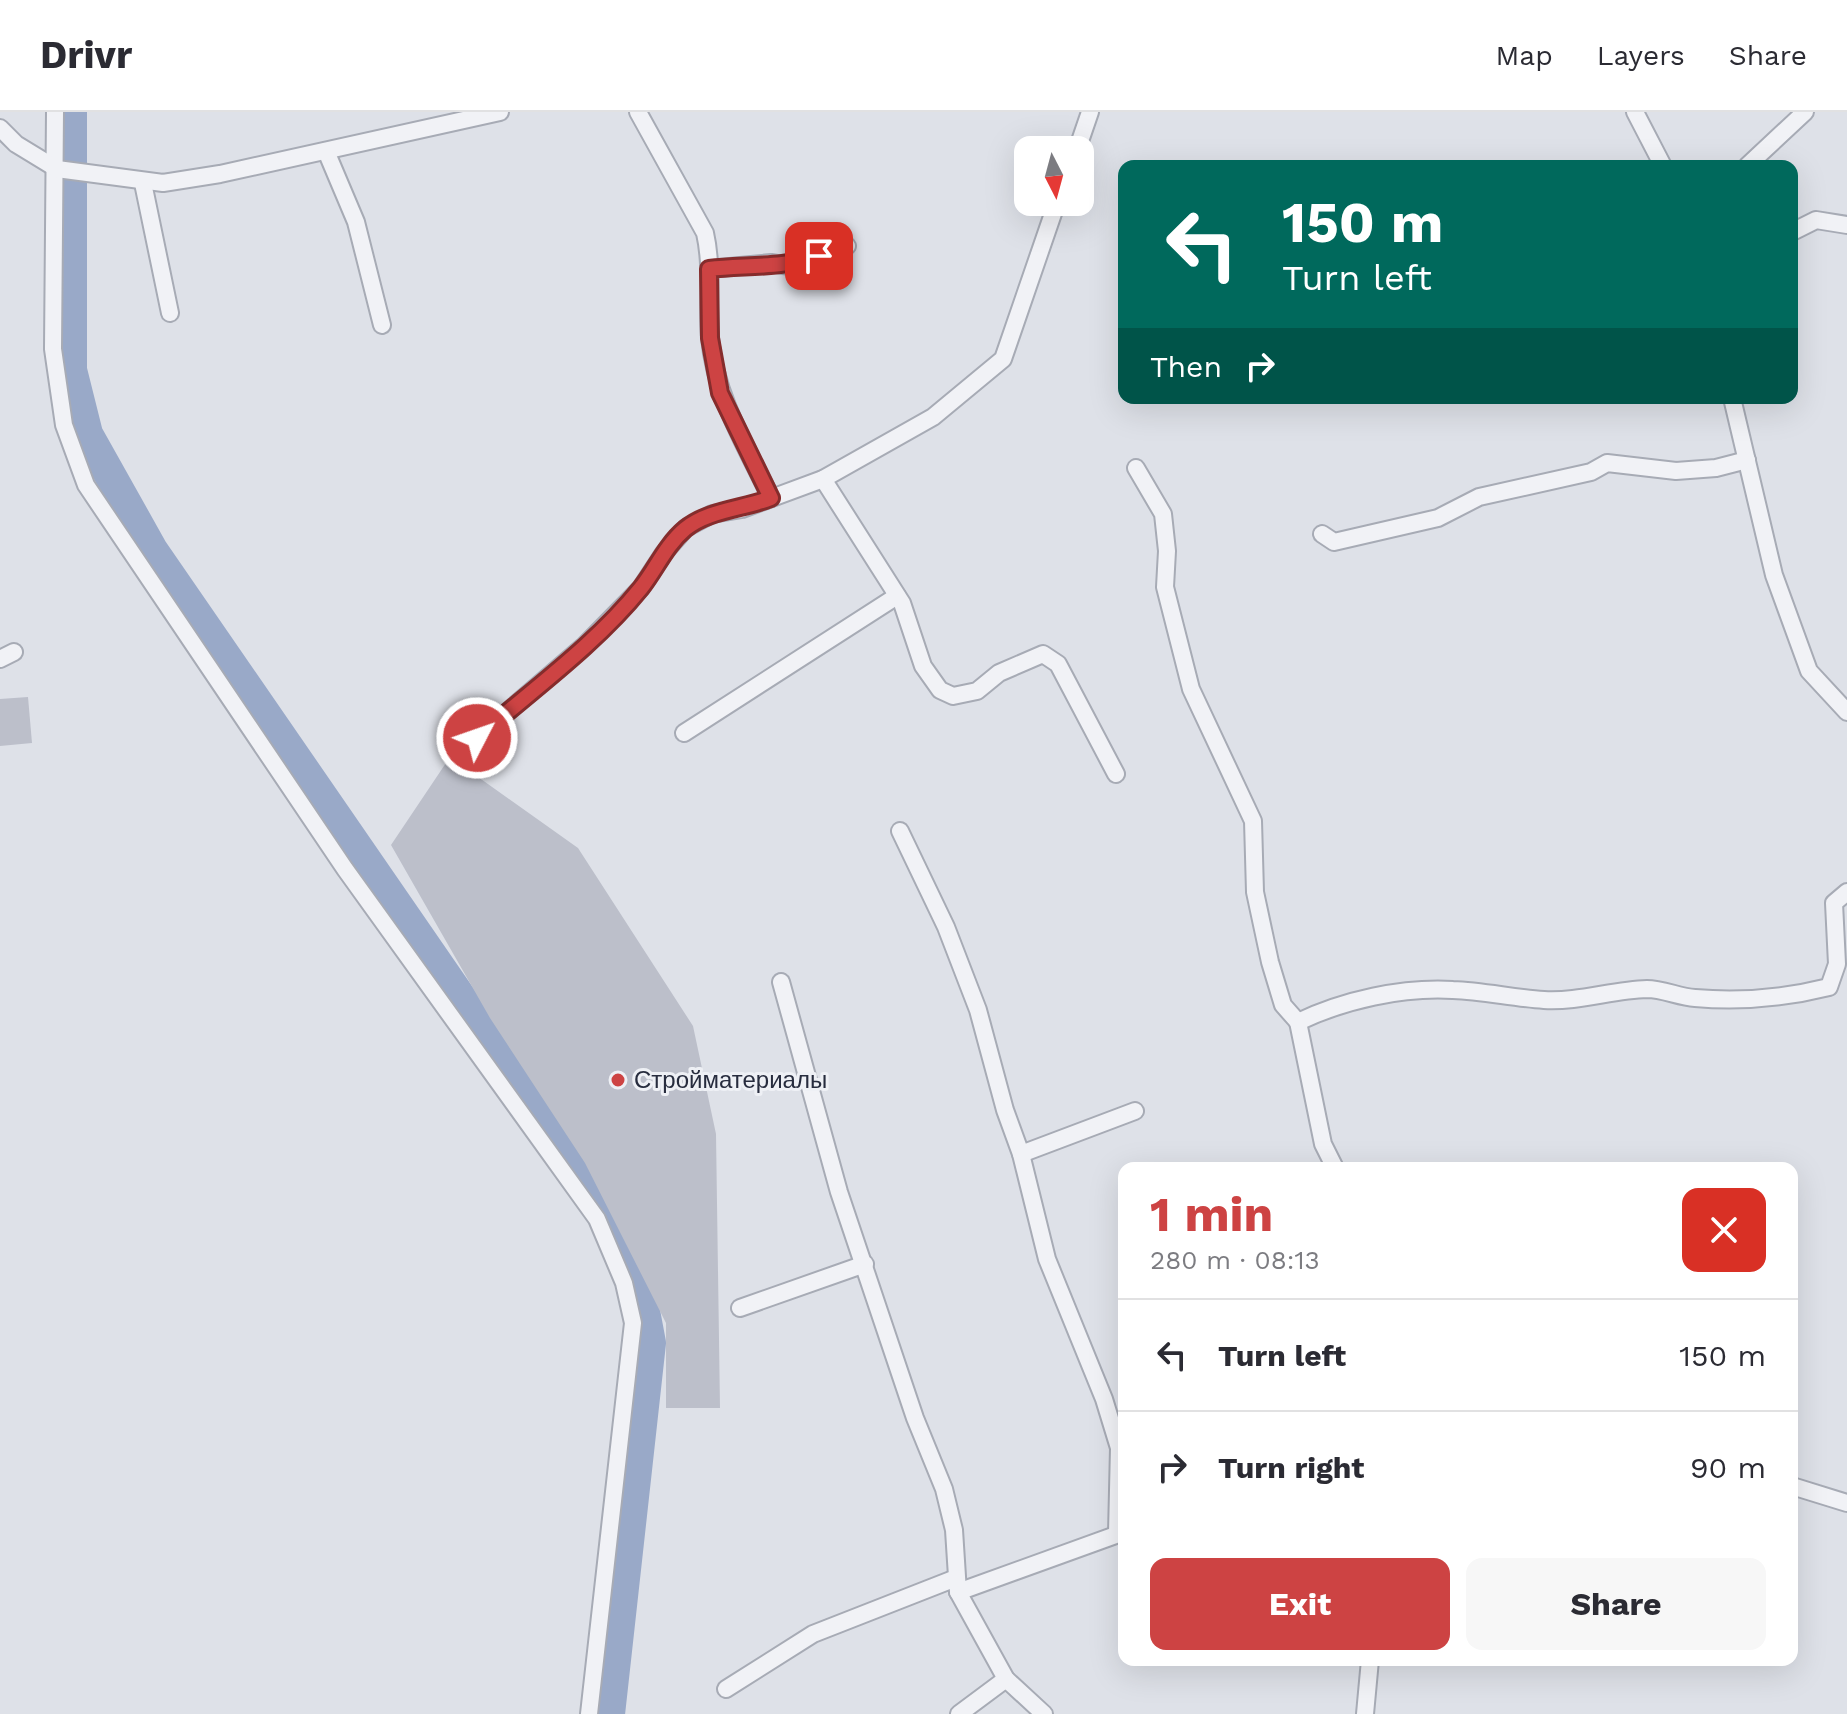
<!DOCTYPE html>
<meta charset="utf-8">
<style>
body{margin:0;font-family:"Work Sans",sans-serif;background:#f7f7f7;color:#2b2b33;height:100vh;display:flex;flex-direction:column;font-size:30px;white-space:nowrap}
*{box-sizing:border-box;margin:0}
p{font-size:26px;color:#7c7c81}
.icon{flex:none;width:44px;height:44px;fill:none;stroke:currentColor;stroke-width:2;stroke-linecap:round;stroke-linejoin:round}
.map{position:relative;flex:1;overflow:hidden}
.drawer{position:absolute;left:1118px;top:1050px;width:680px;height:504px;display:flex;flex-direction:column;background:#fff;border-radius:16px;box-shadow:0 8px 32px #0002}
.drawer>*{flex:none}
.top-card{position:absolute;left:1118px;top:48px;width:680px;height:244px;border-radius:16px;box-shadow:0 8px 32px #0002;background:#00695c;color:#fff;overflow:hidden}
.needle{width:52px;rotate:174deg}
.tools{position:absolute;left:1014px;top:24px;display:grid;gap:16px}
.tools a{display:grid;place-items:center;width:80px;height:80px;border-radius:16px;background:#fff;box-shadow:0 8px 32px #0002;font-size:40px}
.pin{position:absolute;display:grid;place-items:center;width:68px;height:68px;color:#fff;margin:-34px;border-radius:16px;box-shadow:0 4px 12px #0006}
.me{position:absolute;width:88px;margin:-44px;rotate:49deg;stroke-linejoin:round;filter:drop-shadow(0 0 6px #0008)}
.turn{display:flex;align-items:center;gap:28px;height:168px;padding:0 32px;font-size:36px}
.turn .icon{width:104px;height:104px;stroke-width:2.5}
.turn b{display:block;font-size:56px;line-height:68px}
.then{display:flex;align-items:center;height:76px;padding:0 32px;background:#0003;gap:16px;font-size:30px}
.round{display:grid;place-items:center;flex:none;width:84px;height:84px;border-radius:16px;background:#f7f7f7}
.summary{display:flex;align-items:center;justify-content:space-between;height:136px;padding:0 32px}
h1{font-size:48px;font-weight:700;line-height:60px;color:#cd4343}
.action{display:flex;gap:16px;margin-top:auto;padding:16px 32px}
.action a{flex:1;height:92px;border-radius:16px;background:#cd4343;color:#fff;font-size:32px;font-weight:700;line-height:92px;text-align:center}
.action a+a{background:#f7f7f7;color:#2b2b33}
ul{padding:0;list-style:none}
li{display:flex;align-items:center;gap:24px;height:112px;padding:0 32px;border-top:2px solid #e1e1e2}
li div{flex:1}
li b{display:block;font-size:30px}
li em{font-style:normal}
header{display:flex;align-items:center;gap:48px;box-sizing:border-box;height:112px;padding:0 40px;background:#fff;border-bottom:2px solid #e1e1e2}
header strong{font-size:38px}
nav{display:flex;gap:44px;margin-inline-start:auto;font-size:28px}
.map>svg:first-child{display:block}
.lines{fill:none;stroke-linecap:round;stroke-linejoin:round}
.river{stroke:#99a9c8;stroke-width:32}
.building{fill:#bcbfca}
.minor-casing{stroke:#a7abb5;stroke-width:20}
.minor{stroke:#f1f2f6;stroke-width:16}
.route-casing{stroke:#852c2c;stroke-width:20}
.route{stroke:#cd4343;stroke-width:14}
.poi-dot{fill:#cd4343;stroke:#eef0f5;stroke-width:3}
.labels{text-anchor:middle;dominant-baseline:central;stroke-width:6;stroke-linejoin:round;paint-order:stroke}
.poi-label{font-size:24px;fill:#272c3e;stroke:#eef0f5;text-anchor:start}
</style>
<header>
<strong>Drivr</strong>
<nav><a>Map</a><a>Layers</a><a>Share</a></nav>
</header>
<div class="map">
<svg width="1847" height="1602" viewBox="0 0 1847 1602">
<rect width="100%" height="100%" fill="#dee1e8"/>
<g class="lines">
<!-- river -->
<path class="river" d="M71,0V258L87,322L152,438L547,1011L610,1107L638,1167L650,1231L609,1602"/>
</g>
<!-- building -->
<g class="building">
<path d="M28,585L32,631L0,634V587Z"/>
<path d="M450,645L578,736L693,914L716,1022L720,1296H666V1211L585,1051L490,906L391,733Z"/>
</g>
<g class="lines">
<defs>
<g id="minor">
<path d="M55,0L53,237L64,313L86,373L345,757L597,1107L624,1171L633,1211L589,1602"/>
<path d="M638,0L705,121C713,156 707,191 710,226C715,284 746,334 771,386"/>
<path d="M1635,0L1663,54"/>
<path d="M0,16L16,32L57,57L163,71L220,62L500,0"/>
<path d="M1077,38L1090,0"/>
<path d="M326,39L356,110L382,213"/>
<path d="M1747,54L1805,0"/>
<path d="M143,71L170,201"/>
<path d="M1792,120L1816,108L1847,113"/>
<path d="M709,157L771,151L790,154L847,134"/>
<path d="M1732,286L1774,463L1809,559L1847,600"/>
<path d="M1136,356L1163,402L1167,439L1165,475L1191,577L1253,709L1255,780L1270,850L1283,893L1298,910"/>
<path d="M823,367L902,491L923,554L940,578L953,584L977,579L999,561L1043,542L1058,552L1116,662"/>
<path d="M1322,422L1334,430L1438,406L1479,385L1591,360L1607,351L1676,359L1716,356L1747,348"/>
<path d="M0,547L14,540"/>
<path d="M684,621L897,484"/>
<path d="M477,626L585,533L641,476L664,441L686,416L712,402L742,397L823,367L933,305L1003,247L1057,90"/>
<path d="M900,719L946,815L978,898L1005,998L1021,1042L1047,1147L1104,1287L1119,1336L1117,1421"/>
<path d="M781,870L839,1080L915,1306L944,1377L954,1418L958,1480L1006,1567L1044,1602"/>
<path d="M1021,1042L1135,999"/>
<path d="M1335,1056L1323,1032L1298,910C1344,888 1402,875 1453,878C1483,879 1513,886 1544,888C1579,890 1612,878 1647,877C1663,877 1679,885 1695,886C1740,890 1785,886 1829,875L1837,852L1834,791L1847,780"/>
<path d="M740,1196L865,1152"/>
<path d="M1792,1374L1847,1391"/>
<path d="M958,1480L1124,1420"/>
<path d="M726,1577L813,1522L956,1466"/>
<path d="M959,1602L1006,1567"/>
<path d="M1365,1602L1370,1548"/>
</g>
</defs>
<!-- minor casing -->
<use href="#minor" class="minor-casing"/>
<!-- minor -->
<use href="#minor" class="minor"/>
</g>
<g class="lines">
<defs>
<path id="route" d="M477,626C532,578 595,533 641,476C656,457 666,433 685,417C708,398 743,397 771,386L720,281L710,226L709,157C746,153 784,156 819,144"/>
</defs>
<!-- route casing -->
<use href="#route" class="route-casing"/>
<!-- route -->
<use href="#route" class="route"/>
</g>
<!-- markers -->
<circle class="poi-dot" cx="618" cy="968" r="8"/>
<g class="labels">
<!-- poi labels -->
<g class="poi-label">
<text x="634" y="968">Стройматериалы</text>
</g>
</g>
</svg>
<div class="tools">
<a><svg class="needle" viewBox="-14 -14 28 28"><path d="M0-13l5 13h-10z" fill="#e53935"/><path d="M0 13l5-13h-10z" fill="#7c7c81"/></svg></a>
</div>
<div class="pin" style="left:819px;top:144px;background:#d93025"><svg class="icon" aria-label="arrive" viewBox="0 0 24 24"><path d="M6 21V4h12l-3 4 3 4H6"/></svg></div>
<svg class="me" style="left:477px;top:626px" viewBox="-20 -20 40 40"><circle r="17" fill="#cd4343" stroke="#fff" stroke-width="3"/><path d="M0-11L8 9 0 5-8 9z" fill="#fff"/></svg>
<div class="top-card">
<div class="turn"><svg class="icon" aria-label="left" viewBox="0 0 24 24"><path d="M17 20v-9H6M10 6l-5 5 5 5"/></svg><div><b>150 m</b>Turn left</div></div>
<div class="then">Then<svg class="icon" aria-label="right" viewBox="0 0 24 24"><path d="M7 20v-9h11M14 6l5 5-5 5"/></svg></div>
</div>
<section class="drawer">
<div class="summary"><div><h1>1 min</h1><p>280 m · 08:13</p></div><a class="round" style="background:#d93025;color:#fff"><svg class="icon" aria-label="close" viewBox="0 0 24 24"><path d="M6 6l12 12M18 6L6 18"/></svg></a></div>
<ul>
<li><svg class="icon" aria-label="left" viewBox="0 0 24 24"><path d="M17 20v-9H6M10 6l-5 5 5 5"/></svg><div><b>Turn left</b></div><em>150 m</em></li>
<li><svg class="icon" aria-label="right" viewBox="0 0 24 24"><path d="M7 20v-9h11M14 6l5 5-5 5"/></svg><div><b>Turn right</b></div><em>90 m</em></li>
</ul>
<div class="action"><a>Exit</a><a>Share</a></div>
</section>
</div>
